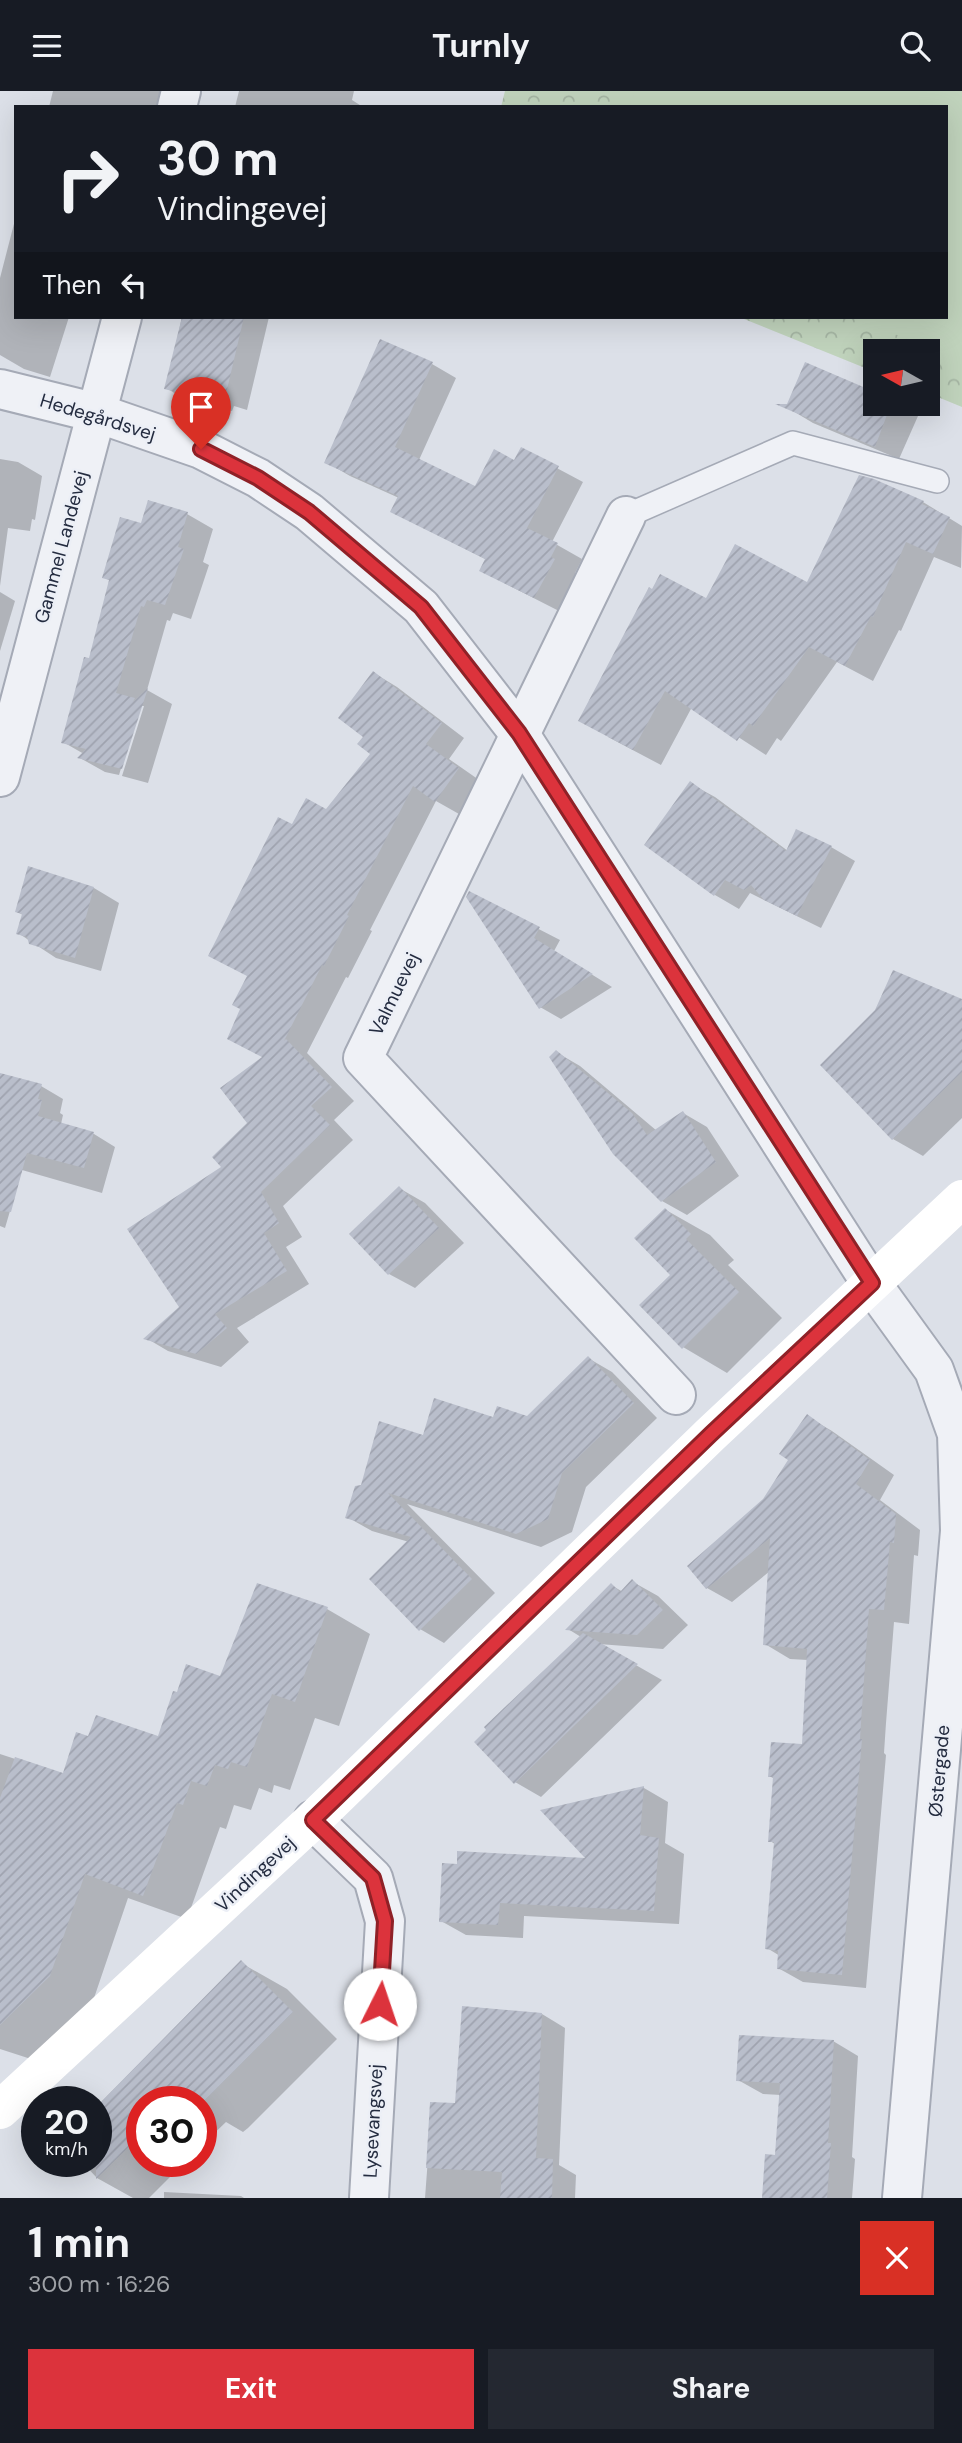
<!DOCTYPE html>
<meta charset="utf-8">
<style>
body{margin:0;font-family:"DM Sans",sans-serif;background:#242831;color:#f1f3f6;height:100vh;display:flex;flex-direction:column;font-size:26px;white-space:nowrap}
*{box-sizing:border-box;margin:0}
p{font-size:23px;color:#9ea1a6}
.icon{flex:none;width:38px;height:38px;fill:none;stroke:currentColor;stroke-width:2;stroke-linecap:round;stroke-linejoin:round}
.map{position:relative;height:2107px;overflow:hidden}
.drawer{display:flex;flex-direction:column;background:#171b24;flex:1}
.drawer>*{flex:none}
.banner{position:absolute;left:14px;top:14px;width:934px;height:214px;border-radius:0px;box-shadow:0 7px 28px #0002;background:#171b24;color:#f1f3f6;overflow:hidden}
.needle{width:46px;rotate:278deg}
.buttons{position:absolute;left:863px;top:248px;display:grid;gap:14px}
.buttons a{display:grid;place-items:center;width:77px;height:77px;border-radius:0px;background:#171b24;box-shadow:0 7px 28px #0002;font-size:35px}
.speed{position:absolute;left:21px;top:1995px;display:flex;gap:14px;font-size:35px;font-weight:700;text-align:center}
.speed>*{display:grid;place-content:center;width:91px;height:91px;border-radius:50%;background:#171b24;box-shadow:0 7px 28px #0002;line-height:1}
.speed small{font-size:18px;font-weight:400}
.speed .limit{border:10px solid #d22;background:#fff;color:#111}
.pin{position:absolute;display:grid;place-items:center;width:60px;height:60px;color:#fff;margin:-72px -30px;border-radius:50% 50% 50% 0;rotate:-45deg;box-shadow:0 0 7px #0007}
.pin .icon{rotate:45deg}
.me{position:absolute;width:77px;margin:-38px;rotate:4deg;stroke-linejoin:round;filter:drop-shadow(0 0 5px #0008)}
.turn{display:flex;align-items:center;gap:24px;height:147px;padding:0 28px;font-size:32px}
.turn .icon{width:91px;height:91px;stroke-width:2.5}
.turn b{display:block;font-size:49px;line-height:60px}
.then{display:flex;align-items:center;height:66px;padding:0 28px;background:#0003;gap:14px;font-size:26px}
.round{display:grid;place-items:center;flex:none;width:74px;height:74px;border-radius:0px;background:#242831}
.head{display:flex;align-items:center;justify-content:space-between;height:119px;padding:0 28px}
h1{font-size:42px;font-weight:700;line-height:52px}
.cta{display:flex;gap:14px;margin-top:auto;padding:14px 28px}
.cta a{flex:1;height:80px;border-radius:0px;background:#dc333c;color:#fff;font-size:28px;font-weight:700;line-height:80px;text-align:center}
.cta a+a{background:#242831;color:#f1f3f6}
header{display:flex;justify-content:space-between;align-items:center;height:91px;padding:0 28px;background:#171b24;font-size:32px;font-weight:700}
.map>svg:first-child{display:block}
.park{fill:url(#park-crowns)}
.pitch{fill:#c0d3bc}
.shadow{fill:#0003}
.building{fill:url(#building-hatch)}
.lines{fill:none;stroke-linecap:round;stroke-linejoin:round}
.lane-casing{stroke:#a5aab6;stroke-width:26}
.street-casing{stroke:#a5aab6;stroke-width:42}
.lane{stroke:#eff1f6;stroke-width:23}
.street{stroke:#eff1f6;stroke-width:38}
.secondary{stroke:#fff;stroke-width:38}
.route-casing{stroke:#8f2127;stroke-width:18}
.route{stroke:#dc333c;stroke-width:12}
.labels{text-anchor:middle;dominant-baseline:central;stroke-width:5;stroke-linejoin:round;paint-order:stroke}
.street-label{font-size:19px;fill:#242c40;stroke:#eceff6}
</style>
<header><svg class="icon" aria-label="menu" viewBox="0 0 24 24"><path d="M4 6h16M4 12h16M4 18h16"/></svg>Turnly<svg class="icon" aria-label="search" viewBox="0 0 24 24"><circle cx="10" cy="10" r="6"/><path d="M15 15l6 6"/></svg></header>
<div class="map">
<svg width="962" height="2107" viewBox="0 0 962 2107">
<defs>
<pattern id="park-crowns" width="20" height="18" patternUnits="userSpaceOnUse" patternTransform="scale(1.75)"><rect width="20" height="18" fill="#c0d3bc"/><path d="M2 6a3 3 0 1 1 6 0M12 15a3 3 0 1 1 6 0" fill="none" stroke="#a5b5a3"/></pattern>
<pattern id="building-hatch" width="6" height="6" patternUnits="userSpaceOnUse" patternTransform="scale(1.75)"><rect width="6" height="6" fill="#b9becb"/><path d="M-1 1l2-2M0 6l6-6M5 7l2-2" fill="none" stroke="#9fa3af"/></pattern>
</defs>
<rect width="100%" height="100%" fill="#dce0e8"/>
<!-- park -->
<path class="park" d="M505,0H962V316L928,302V261H875V281L739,226H947V16H501Z"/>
<!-- pitch -->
<path class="pitch" d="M635,0H962V269L850,226H947V16H629Z"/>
<!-- shadow -->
<g class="shadow">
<path d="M53,0H169L165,16H49Z"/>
<path d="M239,0H354L352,9L363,16H235Z"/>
<path d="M16,125V226H69L50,286L24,278L0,264V187Z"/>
<path d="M182,226H269L247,319L234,315L232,320L188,310L166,297Z"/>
<path d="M432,273L456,287L419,369L476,397L515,371L521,358L583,391L552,451L582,468L575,482L579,484L559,520L506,493L487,469L393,421L399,407L350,385L326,371Z"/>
<path d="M875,303V313H898L918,325L899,368L813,332L788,317Z"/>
<path d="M0,368L18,371L42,385L35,429L32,428L30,440L8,437L0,495Z"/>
<path d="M873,389L923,411L962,435L961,477L934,466L901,540L899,539L873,590L837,571L781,650L777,647L766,664L692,616L661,674L608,646L707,509L808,494Z"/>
<path d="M187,423L213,438L203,471L209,474L191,528L173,522L170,530L167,529L147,599L172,613L148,692L122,685L144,615H140L119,684L105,681L80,667L84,663L63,651L90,569L111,490L105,487L142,434Z"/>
<path d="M0,501L15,510L0,560Z"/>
<path d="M374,582L397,596L464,647L449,668L482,691L459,723L436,710L370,839L372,840L348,887L346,886L307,962L354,1010L334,1029L353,1049L283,1115L302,1146L286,1156L309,1193L237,1237L249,1251L221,1276L168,1260L146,1247L181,1216L223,1076L250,1032L264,967L242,918L249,886L293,735L327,720L372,662L365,645Z"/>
<path d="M691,693L715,706L788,760L831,756L855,770L821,837L750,802L739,818L715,804Z"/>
<path d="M94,797L119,812L101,880L56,867L18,842L23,824L17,821Z"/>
<path d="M469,802L560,849L554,860L612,896L561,928L540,916Z"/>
<path d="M962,908V1027L923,1065L893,1048Z"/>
<path d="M556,961L580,975L657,1040L683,1022L707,1036L739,1085L687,1124L662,1110Z"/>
<path d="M0,984L41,995L63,1008L60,1022L63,1024L61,1033L94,1043L115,1056L102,1102L22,1079L5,1137L0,1135Z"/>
<path d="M399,1097L425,1112L464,1152L415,1197L389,1183Z"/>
<path d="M666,1119L710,1144L734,1169L728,1174L782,1227L727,1282L683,1256Z"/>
<path d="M588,1267L612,1281L657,1327L586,1396L572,1441L541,1456L407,1413L495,1502L444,1552L420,1538L409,1451L372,1440L347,1426L362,1395L424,1346L495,1328L527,1327Z"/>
<path d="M808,1326L832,1340L894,1384L880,1409L920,1439L918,1465L914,1464L909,1533L894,1531L886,1632L884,1662L886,1664L866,1897L803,1891L778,1877L780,1865L767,1857L775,1753L770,1750L775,1688L769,1685L803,1655L808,1569L790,1568L765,1553L770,1480L732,1511L707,1497L790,1369Z"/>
<path d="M633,1491L658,1505L688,1534L663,1558L599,1553L662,1589L541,1706L515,1691L581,1546L568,1538L611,1494L623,1501Z"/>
<path d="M327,1518L370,1543L339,1635L315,1627L290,1699L274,1694L272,1702L259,1697L251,1719L234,1714L226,1738L220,1736L187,1828L128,1807L93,1910L34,1969L0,1958V1663L64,1684L89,1647H160L221,1587Z"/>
<path d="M644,1697L668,1711L665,1752L684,1763L679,1833L524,1825L523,1847L466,1844L441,1830L590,1769Z"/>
<path d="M241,1872L287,1898L337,1948L248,2037L243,2041L226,2031L201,2055V2011H142V2070H186L149,2107H133L97,2087L81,2070H96Z"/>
<path d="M542,1923L565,1937L559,2074L576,2084L575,2107H425L432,2013L457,2014Z"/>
<path d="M833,1950L858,1965L852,2066L855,2068L852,2107H764L777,2066L781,2004L763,2003L738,1989Z"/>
<path d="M164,2101L241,2105L244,2107H164Z"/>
</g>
<!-- building -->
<g class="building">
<path d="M182,226H244L225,307L212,303L210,309L164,298Z"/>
<path d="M380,248L433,271L395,356L475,395L494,358L514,369L521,356L559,375L527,437L558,452L551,466L555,468L534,507L479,480L485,468L390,421L398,405L324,372Z"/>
<path d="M805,271L875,301V313H891L875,356L775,313H787Z"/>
<path d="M859,384L874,388L924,410L922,413L950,426L933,463L906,451L873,526L871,525L845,575L809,556L753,635L749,632L737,650L665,600L633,659L578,630L649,496L652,498L660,483L706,507L735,453L807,491Z"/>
<path d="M148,409L188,421L178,456L184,458L165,514L147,509L144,516L141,515L116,602L135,607L133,611L148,597L122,678L77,667L86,658L61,652L84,566L89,567L109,489L102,487L120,426L141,432Z"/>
<path d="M373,580L442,632L426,653L459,677L435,711L413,695L347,824L349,825L324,875L322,874L284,950L286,948L332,996L311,1015L330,1034L261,1101L279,1132L264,1142L287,1180L215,1223L227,1237L196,1263L143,1248L179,1216L127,1138L221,1076L212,1066L247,1032L220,997L262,966L227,948L240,918L232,914L247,885L208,865L278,726L292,733L306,707L326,718L370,663L357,653L363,646L338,627Z"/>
<path d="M690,690L786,760L796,738L832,755L797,825L764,809L751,794L744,799L725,789L714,805L644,754Z"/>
<path d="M28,775L94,796L75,867L29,853L27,846L16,843L22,823L15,821Z"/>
<path d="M469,800L540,836L534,847L593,883L539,918L466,806Z"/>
<path d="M893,879L962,908V981L892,1049L820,974L875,919Z"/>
<path d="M556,959L632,1022L647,1044L683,1020L716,1071L661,1111L613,1063L549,966Z"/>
<path d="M0,982L42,993L38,1008L42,1009L38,1025L94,1041L84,1077L27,1062L11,1121L0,1120Z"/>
<path d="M399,1095L439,1137L388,1184L349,1143Z"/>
<path d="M665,1117L691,1143L686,1148L739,1201L682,1258L639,1214L670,1184L634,1147Z"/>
<path d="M588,1265L634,1312L562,1382L548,1428L516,1443L388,1402L472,1488L419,1540L369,1488L411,1446L345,1427L355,1395L361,1394L379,1330L423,1344L434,1307L493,1326L497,1315L527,1325Z"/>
<path d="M807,1323L870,1369L856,1393L896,1423L894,1452L890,1451L884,1519L869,1518L862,1617L860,1648H862L842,1884L777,1878L778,1860L765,1858L774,1751H768L773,1686H768L771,1651L802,1653L807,1558L763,1554L770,1447L706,1498L687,1475L763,1408L788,1369L779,1363Z"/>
<path d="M632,1488L663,1519L637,1544L565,1539L611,1492L620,1501Z"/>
<path d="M257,1492L328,1516L295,1611L272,1603L247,1676L231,1671L228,1678L215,1674L207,1695L191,1690L183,1714L177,1712L143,1805L85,1783L50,1885L0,1934V1707L15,1666L63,1682L76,1641L88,1645L96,1624L158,1645L173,1600L177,1601L186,1573L220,1585Z"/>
<path d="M583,1542L638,1573L514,1693L474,1651L486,1639L484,1636Z"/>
<path d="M644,1695L640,1744L659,1747L654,1820L500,1812L498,1834L439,1831L442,1772L457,1773V1760L585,1767L540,1719Z"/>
<path d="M241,1869L293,1921L202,2012L142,2011V2043L96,2088V2016Z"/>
<path d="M462,1915L542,1922L536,2067L553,2068L552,2107H500L502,2081L426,2077L430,2011L455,2012Z"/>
<path d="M739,1944L834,1949L828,2052H831L827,2107H762L765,2063L775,2064L780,1992L736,1990Z"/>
</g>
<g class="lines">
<defs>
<path id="lane" d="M626,425L793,352L937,390"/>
<g id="street">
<path d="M177,16L181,0"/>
<path d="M0,298L97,322L201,358L258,387L309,421L421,516L519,642L871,1192L934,1279L957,1343L960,1440L902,2107"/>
<path d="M626,425L363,967L676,1304"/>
<path d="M0,686L122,226"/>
<path d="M313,1729L373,1787L385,1830L369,2107"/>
</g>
</defs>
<!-- lane casing -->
<use href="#lane" class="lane-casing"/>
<!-- street casing -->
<use href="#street" class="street-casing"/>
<!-- lane -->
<use href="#lane" class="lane"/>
<!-- street -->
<use href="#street" class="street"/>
<!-- secondary -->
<path class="secondary" d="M0,2019L313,1729L711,1343L962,1108"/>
</g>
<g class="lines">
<defs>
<path id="route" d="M201,358L258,387L309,421L421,516L519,642L872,1192L711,1343L313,1729L373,1787L385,1830L380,1913"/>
</defs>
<!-- route casing -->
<use href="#route" class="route-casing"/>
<!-- route -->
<use href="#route" class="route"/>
</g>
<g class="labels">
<!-- street labels -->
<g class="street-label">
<text transform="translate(98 326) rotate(17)">Hedegårdsvej</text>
<text transform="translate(61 456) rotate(-75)">Gammel Landevej</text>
<text transform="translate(394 903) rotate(-64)">Valmuevej</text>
<text transform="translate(939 1680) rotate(-85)">Østergade</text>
<text transform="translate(255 1783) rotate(-43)">Vindingevej</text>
<text transform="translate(373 2030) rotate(-87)">Lysevangsvej</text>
</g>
</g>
</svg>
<div class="buttons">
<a><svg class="needle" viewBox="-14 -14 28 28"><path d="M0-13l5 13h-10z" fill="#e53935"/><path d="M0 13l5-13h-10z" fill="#9ea1a6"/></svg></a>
</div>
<div class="speed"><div>20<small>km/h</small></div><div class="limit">30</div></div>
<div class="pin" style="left:201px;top:358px;background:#d93025"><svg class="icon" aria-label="arrive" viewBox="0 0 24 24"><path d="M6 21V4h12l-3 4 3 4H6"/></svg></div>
<svg class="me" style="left:380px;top:1913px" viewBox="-20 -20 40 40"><circle r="19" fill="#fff"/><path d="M0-13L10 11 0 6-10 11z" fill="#dc333c"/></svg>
<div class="banner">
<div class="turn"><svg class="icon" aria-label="right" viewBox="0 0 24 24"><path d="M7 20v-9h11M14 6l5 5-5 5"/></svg><div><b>30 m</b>Vindingevej</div></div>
<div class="then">Then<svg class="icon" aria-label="left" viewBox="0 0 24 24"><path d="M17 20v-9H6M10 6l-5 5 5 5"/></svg></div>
</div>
</div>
<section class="drawer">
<div class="head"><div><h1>1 min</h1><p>300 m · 16:26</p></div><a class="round" style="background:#d93025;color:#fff"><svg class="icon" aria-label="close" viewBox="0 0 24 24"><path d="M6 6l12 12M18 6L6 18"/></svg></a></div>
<div class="cta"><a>Exit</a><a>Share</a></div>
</section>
